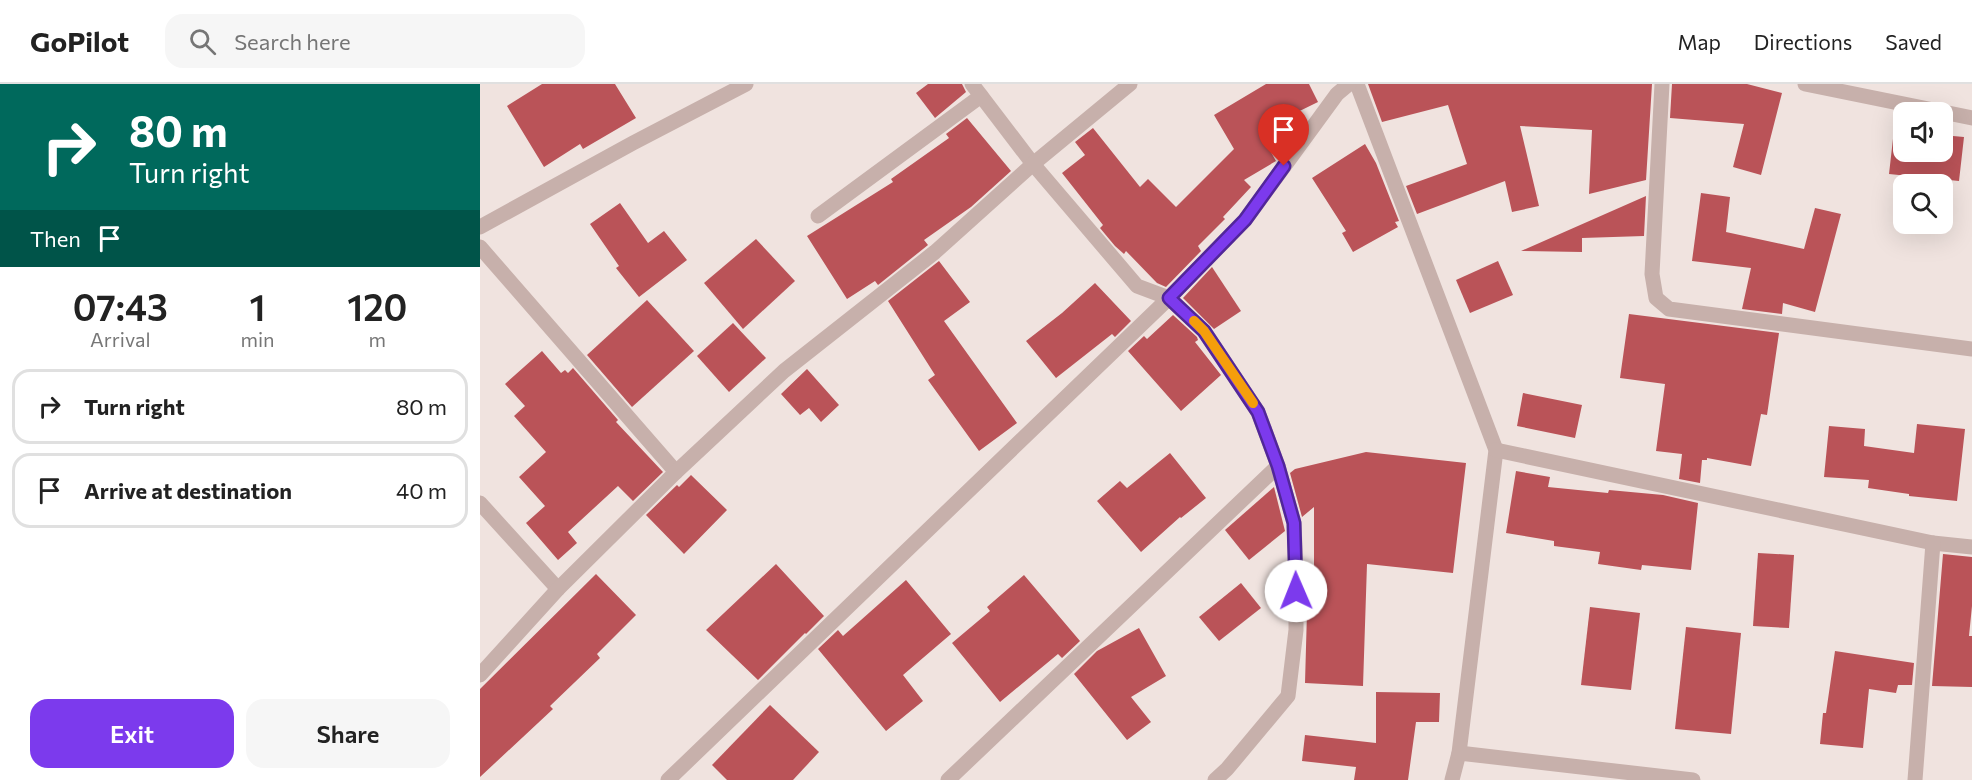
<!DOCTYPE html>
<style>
body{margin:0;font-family:Commissioner,sans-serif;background:#f6f6f6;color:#222;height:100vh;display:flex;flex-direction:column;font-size:22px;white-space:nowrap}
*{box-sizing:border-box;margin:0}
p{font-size:20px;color:#767676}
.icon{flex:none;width:33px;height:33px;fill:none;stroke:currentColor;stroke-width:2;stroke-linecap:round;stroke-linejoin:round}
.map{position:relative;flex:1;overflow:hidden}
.panel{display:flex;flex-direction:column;background:#fff;width:480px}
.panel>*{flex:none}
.top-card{background:#00695c;color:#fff;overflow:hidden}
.controls{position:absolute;left:1413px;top:18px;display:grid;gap:12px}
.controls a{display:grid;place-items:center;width:60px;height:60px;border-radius:12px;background:#fff;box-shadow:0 6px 24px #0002;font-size:30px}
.pin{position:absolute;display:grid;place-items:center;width:51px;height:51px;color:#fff;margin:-62px -26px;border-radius:50% 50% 50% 0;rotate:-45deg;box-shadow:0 0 6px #0007}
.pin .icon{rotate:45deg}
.me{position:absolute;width:66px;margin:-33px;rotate:359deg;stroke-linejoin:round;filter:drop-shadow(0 0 4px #0008)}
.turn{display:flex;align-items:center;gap:21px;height:126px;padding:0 30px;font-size:27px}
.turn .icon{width:78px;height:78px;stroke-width:2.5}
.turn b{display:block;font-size:42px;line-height:51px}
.then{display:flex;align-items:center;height:57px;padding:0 30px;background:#0003;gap:12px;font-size:22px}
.eta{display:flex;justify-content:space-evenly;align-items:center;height:102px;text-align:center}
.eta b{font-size:36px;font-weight:600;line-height:42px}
.button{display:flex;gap:12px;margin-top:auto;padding:12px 30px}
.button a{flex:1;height:69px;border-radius:18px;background:#7c3aed;color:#fff;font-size:24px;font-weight:600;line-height:69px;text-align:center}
.button a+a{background:#f6f6f6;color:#222}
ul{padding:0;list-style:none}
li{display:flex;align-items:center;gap:18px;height:75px;margin:0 12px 9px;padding:0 18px;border:3px solid #e0e0e0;border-radius:18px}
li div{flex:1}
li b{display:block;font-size:22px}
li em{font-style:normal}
header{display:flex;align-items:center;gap:36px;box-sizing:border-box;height:84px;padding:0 30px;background:#fff;border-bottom:2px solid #e0e0e0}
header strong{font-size:28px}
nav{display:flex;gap:33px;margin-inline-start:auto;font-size:21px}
.search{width:420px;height:54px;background:#f6f6f6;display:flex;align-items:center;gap:15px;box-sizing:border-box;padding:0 21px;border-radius:18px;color:#767676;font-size:22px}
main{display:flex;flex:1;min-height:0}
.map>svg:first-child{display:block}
.building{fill:#ba5358}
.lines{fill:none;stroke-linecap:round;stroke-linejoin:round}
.minor{stroke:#c7b0ab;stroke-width:15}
.route-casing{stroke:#51269a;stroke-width:15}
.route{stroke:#7c3aed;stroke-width:10}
.slow{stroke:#f59e0b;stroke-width:10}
</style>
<header>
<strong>GoPilot</strong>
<div class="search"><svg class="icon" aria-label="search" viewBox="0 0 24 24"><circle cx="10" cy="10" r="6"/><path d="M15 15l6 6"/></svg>Search here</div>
<nav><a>Map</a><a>Directions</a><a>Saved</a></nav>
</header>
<main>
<section class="panel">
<div class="top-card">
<div class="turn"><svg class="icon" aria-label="right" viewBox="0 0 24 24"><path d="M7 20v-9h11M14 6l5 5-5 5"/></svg><div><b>80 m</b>Turn right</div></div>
<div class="then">Then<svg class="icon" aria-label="arrive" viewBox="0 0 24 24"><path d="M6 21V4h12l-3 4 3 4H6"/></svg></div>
</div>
<div class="eta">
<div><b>07:43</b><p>Arrival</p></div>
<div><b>1</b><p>min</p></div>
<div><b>120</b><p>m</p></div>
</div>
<ul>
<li><svg class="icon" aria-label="right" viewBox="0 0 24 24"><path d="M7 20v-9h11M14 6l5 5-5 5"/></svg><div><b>Turn right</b></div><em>80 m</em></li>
<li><svg class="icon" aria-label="arrive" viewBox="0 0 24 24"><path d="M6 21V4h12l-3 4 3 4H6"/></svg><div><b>Arrive at destination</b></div><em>40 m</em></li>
</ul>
<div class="button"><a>Exit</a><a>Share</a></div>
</section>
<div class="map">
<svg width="1492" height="696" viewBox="0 0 1492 696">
<rect width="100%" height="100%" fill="#f0e3df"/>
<!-- building -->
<g class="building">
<path d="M62,0H135L156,34L103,65L100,60L64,83L27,22Z"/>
<path d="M448,0H482L486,8L455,34L436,9Z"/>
<path d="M786,0H829L838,18L779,47L796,77L764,96L771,103L743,133L745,135L718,162L721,167L686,203L677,199L646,167L644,170L635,162L620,144L623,141L582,89L605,71L595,58L613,44L660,103L668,95L696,123L754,65L734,31Z"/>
<path d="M888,0H1172L1166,96L1109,110L1112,46L1040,42L1059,122L1032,128L1025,97L937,130L926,102L987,80L968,21L902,38Z"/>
<path d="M1192,0H1267L1302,9L1281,91L1253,83L1264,40L1190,34Z"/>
<path d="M487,34L531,87L491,123L444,156L448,161L398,201L395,197L367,215L327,152L413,98L411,95L469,54L466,50Z"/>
<path d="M1414,46L1424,47V68H1462V51L1484,53L1479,97L1409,90Z"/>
<path d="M885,60L896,79L919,137L915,138L918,143L873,168L862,149L866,147L832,94Z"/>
<path d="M1221,109L1250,113L1246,148L1324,165L1335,124L1361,130L1335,228L1303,219L1302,230L1262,225L1271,184L1212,177Z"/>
<path d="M1166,112L1164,152L1102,154V168L1041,167Z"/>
<path d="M140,119L168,159L184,147L207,176L159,213L136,184L139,182L110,140Z"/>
<path d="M276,155L315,197L263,245L224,199Z"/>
<path d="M459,177L490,218L464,237L537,339L499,367L448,296L455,291L408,217Z"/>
<path d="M1018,177L1033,211L990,229L976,196Z"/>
<path d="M732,183L761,227L734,245L703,214Z"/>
<path d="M615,199L651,237L635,253L632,250L576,294L546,257L582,229Z"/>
<path d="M167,216L214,267L152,323L107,271Z"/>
<path d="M1149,230L1299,249L1287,331L1281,330L1271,382L1227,374V376H1222L1220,399L1199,395L1202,370L1176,367L1185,300L1140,294Z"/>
<path d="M693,231L717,253L718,256L715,258L741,291L701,327L648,267L664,252L667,255Z"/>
<path d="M253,239L286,274L249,308L217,272Z"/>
<path d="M62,267L81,289L85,286L88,289L93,284L138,336L136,338L183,388L153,417L138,402L88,448L97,459L78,476L46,439L65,422L39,393L66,368L34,332L45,322L25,300Z"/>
<path d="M327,285L359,321L341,338L329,324L320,331L301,310Z"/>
<path d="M1043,309L1102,321L1095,354L1037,342Z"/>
<path d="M1437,340L1485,345L1477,417L1429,412V410L1388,404L1389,396L1344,393L1349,342L1385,345L1384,362L1434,369Z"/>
<path d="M886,368L986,379L973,489L887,480L883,602L825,599L828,492L834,493V423L822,433L810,389L815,385Z"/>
<path d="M690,369L726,414L701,434L700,433L661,468L617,417L640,397L647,404Z"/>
<path d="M1036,387L1070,393L1068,403L1128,409L1129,406L1183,411L1218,419L1211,486L1162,481L1161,486L1118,480L1120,468L1074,462V457L1026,449Z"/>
<path d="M211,391L247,426L204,470L166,431L197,401L199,403Z"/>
<path d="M794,403L805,447L769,476L745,446Z"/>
<path d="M1278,469L1314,471L1309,544L1273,542Z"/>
<path d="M1463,470L1492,473V522L1489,552H1492V603L1452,602Z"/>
<path d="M296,480L344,532L326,550L325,549L278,596L226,546Z"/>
<path d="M116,490L156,531L117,570L120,574L70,622L73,625L0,693V605Z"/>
<path d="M544,491L600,557L582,574L578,570L520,618L472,559L510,527L507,523Z"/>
<path d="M426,496L471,550L423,591L443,617L406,647L338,565L358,546L363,552Z"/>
<path d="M761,499L781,524L739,557L719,533Z"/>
<path d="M1110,523L1160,529L1151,606L1101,601Z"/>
<path d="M1206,543L1261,549L1251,650L1195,645Z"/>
<path d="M659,544L686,592L651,613L671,638L647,656L594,590L617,567Z"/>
<path d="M1355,567L1434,579L1432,601H1418L1416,609L1389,605L1383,664L1340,660L1343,629H1346Z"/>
<path d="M896,608L960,609L959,638H936L928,696H874L876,683L822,677L825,651L896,659Z"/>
<path d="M290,621L339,668L313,696H247L232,681Z"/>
</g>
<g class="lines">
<!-- minor -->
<g class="minor">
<path d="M492,0L553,80L657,202L689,214L724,247L778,328L798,382L814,439L816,487V546L808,612L747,685L735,696"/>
<path d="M877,0L1016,366L979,669L972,696"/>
<path d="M1182,0L1172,190L1176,214L1189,225L1492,265"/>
<path d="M1325,0L1492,34"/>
<path d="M338,132L501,12"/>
<path d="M0,143L153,59L266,0"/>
<path d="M0,163L196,388"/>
<path d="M1016,366L1453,459L1492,463"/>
<path d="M0,419L78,505"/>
<path d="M0,591L78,505L196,388L304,287L455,168L553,80L650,0"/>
<path d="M979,669L1213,696"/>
<path d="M188,696L689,214L765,136L857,10L869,0"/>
<path d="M468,696L798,382"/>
<path d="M1435,696L1453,459"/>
</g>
</g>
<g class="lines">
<defs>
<path id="route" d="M804,82L765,136L689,214L724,247L778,328L798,382L814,439L816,507"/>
</defs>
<!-- route casing -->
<use href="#route" class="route-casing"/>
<!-- route -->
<use href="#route" class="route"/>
<!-- slow -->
<path class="slow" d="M714,237L724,247L773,319"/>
</g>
</svg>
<div class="controls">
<a><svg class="icon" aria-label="sound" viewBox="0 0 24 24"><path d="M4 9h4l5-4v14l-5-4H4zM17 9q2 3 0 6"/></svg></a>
<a><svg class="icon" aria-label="search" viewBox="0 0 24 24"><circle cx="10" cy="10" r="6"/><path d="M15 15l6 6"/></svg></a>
</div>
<div class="pin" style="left:804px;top:82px;background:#d93025"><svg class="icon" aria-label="arrive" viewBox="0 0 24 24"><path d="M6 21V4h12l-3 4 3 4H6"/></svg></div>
<svg class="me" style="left:816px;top:507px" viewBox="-20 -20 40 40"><circle r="19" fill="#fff"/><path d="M0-13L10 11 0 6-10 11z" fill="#7c3aed"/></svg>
</div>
</main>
